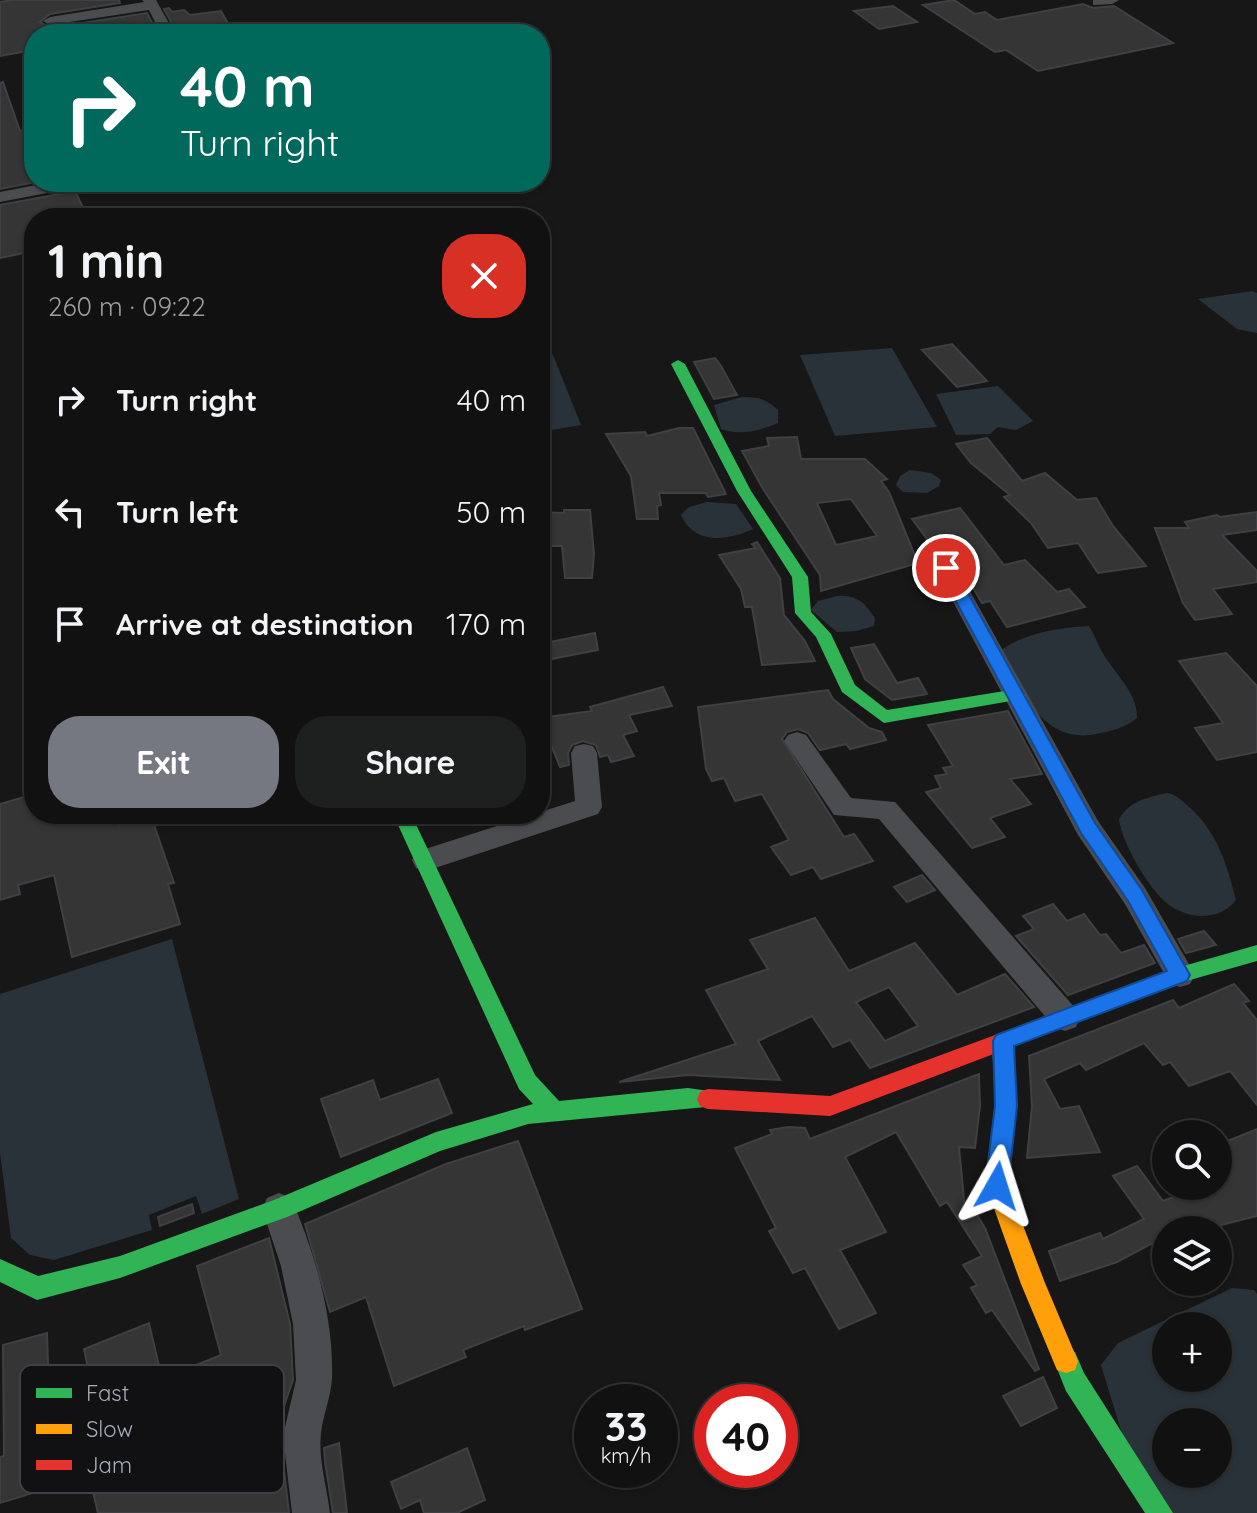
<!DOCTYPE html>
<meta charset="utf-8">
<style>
body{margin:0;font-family:Quicksand,sans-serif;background:#1e1f1f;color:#f1f3f6;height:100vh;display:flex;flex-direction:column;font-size:30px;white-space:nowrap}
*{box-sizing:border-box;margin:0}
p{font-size:26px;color:#9c9d9f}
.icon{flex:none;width:44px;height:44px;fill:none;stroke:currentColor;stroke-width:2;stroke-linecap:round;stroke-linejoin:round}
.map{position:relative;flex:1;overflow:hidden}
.sheet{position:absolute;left:24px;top:208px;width:526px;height:616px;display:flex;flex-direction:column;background:#111;border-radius:32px;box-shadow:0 2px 6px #0004,0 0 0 2px #303131}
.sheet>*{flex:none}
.top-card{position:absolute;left:24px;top:24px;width:526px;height:168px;border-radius:32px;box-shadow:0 2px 6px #0004,0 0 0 2px #303131;background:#00695c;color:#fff;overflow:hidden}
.fabs{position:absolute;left:1152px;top:1120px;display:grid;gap:16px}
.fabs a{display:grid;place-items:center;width:80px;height:80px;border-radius:50%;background:#111;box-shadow:0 2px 6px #0004,0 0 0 2px #303131;font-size:40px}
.speed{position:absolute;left:574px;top:1384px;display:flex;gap:16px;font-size:40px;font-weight:700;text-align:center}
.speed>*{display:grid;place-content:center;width:104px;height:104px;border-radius:50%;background:#111;box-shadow:0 2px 6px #0004,0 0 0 2px #303131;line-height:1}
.speed small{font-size:20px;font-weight:400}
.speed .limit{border:12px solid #d22;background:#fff;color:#111}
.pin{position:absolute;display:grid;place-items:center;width:68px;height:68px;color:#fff;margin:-34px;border:4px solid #fff;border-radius:50%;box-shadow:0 2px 8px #0007}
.me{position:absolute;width:88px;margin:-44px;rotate:6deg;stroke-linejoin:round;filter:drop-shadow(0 0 6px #0008)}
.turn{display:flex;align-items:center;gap:28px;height:168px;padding:0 24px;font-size:36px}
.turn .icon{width:104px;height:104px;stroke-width:2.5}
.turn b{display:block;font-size:56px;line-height:68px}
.round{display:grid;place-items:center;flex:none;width:84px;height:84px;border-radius:32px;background:#1e1f1f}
.headline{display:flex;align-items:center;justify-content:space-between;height:136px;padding:0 24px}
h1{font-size:48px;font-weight:700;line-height:60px}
.primary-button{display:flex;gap:16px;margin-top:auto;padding:16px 24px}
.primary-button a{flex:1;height:92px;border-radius:32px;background:#757880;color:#fff;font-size:32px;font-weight:700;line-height:92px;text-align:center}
.primary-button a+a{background:#1e1f1f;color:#f1f3f6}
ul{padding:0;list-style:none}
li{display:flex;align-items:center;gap:24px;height:112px;padding:0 24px}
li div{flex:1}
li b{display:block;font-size:30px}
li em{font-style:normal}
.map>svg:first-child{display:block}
.water{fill:#2a3239;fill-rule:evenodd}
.building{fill:#353536;stroke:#3f4043;stroke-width:2;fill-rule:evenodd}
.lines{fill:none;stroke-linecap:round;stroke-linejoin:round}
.street{fill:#4b4c50;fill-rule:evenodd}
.fast{fill:#30b455;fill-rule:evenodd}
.slow{fill:#ff9f0a;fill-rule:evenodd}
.jam{fill:#e5322d;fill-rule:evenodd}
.route{fill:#1a73e8;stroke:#114b97;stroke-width:2}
.key{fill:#111113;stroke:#3e4045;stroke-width:2}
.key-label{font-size:22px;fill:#a8adb8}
</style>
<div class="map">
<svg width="1257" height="1513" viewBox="0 0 1257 1513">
<rect width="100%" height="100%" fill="#171717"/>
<!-- water -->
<g class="water">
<path d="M1252,291L1257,293V333L1237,329L1198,299Z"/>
<path d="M540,346L553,355L581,425L540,432Z"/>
<path d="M892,348L937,427L835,436L800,355Z"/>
<path d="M998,386L1033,421L1016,430L998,427L990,434L956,435L936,394Z"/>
<path d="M742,397C758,397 767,399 778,410V423C759,431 740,436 721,429L714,405Z"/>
<path d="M910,470L931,473L941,480L939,486L927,493L903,492L896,485L900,476Z"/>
<path d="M707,502L736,504L753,529C726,541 695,545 681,515L689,507Z"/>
<path d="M837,596C856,594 865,603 875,618L874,626L857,631L837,632L811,610L818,601Z"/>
<path d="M1089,626C1095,635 1098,646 1104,655C1116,675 1138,694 1137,718C1125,728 1111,731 1096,734C1043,745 1021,690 1001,650C1027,632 1058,628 1089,626Z"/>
<path d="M1167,793C1175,794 1181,800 1188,806C1217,831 1227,864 1236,900C1219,921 1191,920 1169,905C1149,890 1122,843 1119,819C1131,800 1146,798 1167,793Z"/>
<path d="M172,939L239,1199L202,1214L196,1196L149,1215L152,1230L54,1260L30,1255L11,1238L0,1153V994Z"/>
<path d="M1232,1288L1254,1290L1257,1294V1513H1169L1123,1437L1101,1365L1118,1343ZM1166,1326H1218V1378H1166ZM1166,1422H1218V1474H1166Z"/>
</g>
<!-- building -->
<g class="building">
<path d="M12,0H119L120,3L50,14L40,22L50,28L147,13L158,34H34V50L0,56V2Z"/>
<path d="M954,0L975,14L985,12L997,20L1083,4L1093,8L1114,6L1173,43L1038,71L1006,50L995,52L923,5Z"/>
<path d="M893,6L917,22L879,29L854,11Z"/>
<path d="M169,8L172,12L184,10L190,15L221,11L234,34H178L164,9Z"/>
<path d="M3,82L20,131L34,129L36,182L0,189V83Z"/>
<path d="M75,191L88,218H34V251L0,258V205Z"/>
<path d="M952,344L987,381L957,387L922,350Z"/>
<path d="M715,358L721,366L737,395L714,399L694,362Z"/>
<path d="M679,428H693L726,494L708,497L706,493H659L661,505L657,506L658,519H637L631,476L606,434L645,432L647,436Z"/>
<path d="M797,437L801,459H865L887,479L881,481L889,492L918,563L821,591L820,575L763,489L742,451L769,446L767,438ZM851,499L877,536L836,545L817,503Z"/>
<path d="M987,438L1022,481L1045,473L1077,500L1096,498L1113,526L1146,566L1098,573L1078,543L1048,548L1031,523L1004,497L1010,495L971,463L956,444Z"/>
<path d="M960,508L1004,565L1025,560L1057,592L1069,589L1085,607L1007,627L990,601L982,603L957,561L942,559L912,519Z"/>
<path d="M564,510H590L594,554L592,578H565L562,546H550V538H540V512L564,513Z"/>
<path d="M1257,512V530L1222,535L1257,571V582L1213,589L1232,614L1195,620L1183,603L1155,528H1189L1185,522L1217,515L1220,517Z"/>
<path d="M757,542L780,578L784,615L805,641L815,661L762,665L752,607H745L741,589L719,555L756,548L752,544Z"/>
<path d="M595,633L598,650L546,660L540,644Z"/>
<path d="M874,644L897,683L918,678L927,694L892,700L865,679L851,648Z"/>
<path d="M1226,653L1257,686V752L1217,760L1195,728L1223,723L1179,661Z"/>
<path d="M663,687L672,706L629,715L637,731L623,735L634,756L611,762L608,755L600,757L596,745L583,741L572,745L568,753L569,765L560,767L540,718L592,711L590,707Z"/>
<path d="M828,690L833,699L869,728L882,732L886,740L850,749L846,744L820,750L808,733L798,729L787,732L782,739L844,837L854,834L873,861L821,879L813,867L791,875L771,847L789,840L762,794L735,801L724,778L712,781L706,769L698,707Z"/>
<path d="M1008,711L1042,774L1010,779L1031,804L990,818L1005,837L972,848L926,792L941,788L935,776L947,774L943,768L953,766L928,725Z"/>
<path d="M34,794V814H118L119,826L151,816L174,883L168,884L180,924L72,957L54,875L18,885L20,894L0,900V804Z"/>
<path d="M922,875L935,890L907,902L894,887Z"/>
<path d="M1053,904L1067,921L1084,914L1100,935L1106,934L1121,953L1144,945L1155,963L1068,995L1016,936L1034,929L1023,916Z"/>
<path d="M815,918L849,971L915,943L957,995L1005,974L1034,1007L870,1068L850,1040L833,1047L812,1016L758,1041L780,1080L688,1075L619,1082L736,1044L706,990L768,969L750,940ZM889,987L918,1026L885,1041L856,1002Z"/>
<path d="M1204,931L1216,945L1186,953L1178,939Z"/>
<path d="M1234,984L1249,1001L1243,1003L1257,1020V1105L1230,1071L1189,1086L1170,1062L1163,1065L1144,1043L1086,1070L1080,1063L1044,1079L1060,1109L1079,1106L1100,1152L1027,1158L1032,1106L1029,1056L1173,1000L1179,1008Z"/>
<path d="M979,1074L980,1106L975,1148L959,1147L966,1220L977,1215L985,1228L1039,1369L1035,1371L992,1310L986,1313L971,1288L977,1285L963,1265L982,1256L947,1202L940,1206L896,1132L845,1157L886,1232L840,1250L876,1313L839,1329L805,1268L793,1273L769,1231L776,1228L735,1148L772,1134L770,1130L788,1127L805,1128L810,1139Z"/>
<path d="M438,1079L452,1113L341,1157L321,1099L373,1080L380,1100Z"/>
<path d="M1257,1129V1216L1201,1230H1166V1236L1117,1262L1060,1281L1049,1251L1100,1233L1103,1239L1144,1219L1113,1176L1137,1166L1163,1201L1201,1186H1218V1145Z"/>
<path d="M518,1141L582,1309L525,1330L524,1326L463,1350L466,1357L394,1386L366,1297L330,1312L305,1224L446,1164Z"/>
<path d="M192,1204L194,1213L160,1226L158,1217Z"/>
<path d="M269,1238L290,1324L293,1380L284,1406L280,1436L289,1513H98L90,1480L82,1483L80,1465L92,1460L85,1414L97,1409L84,1349L149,1323L162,1379L221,1355L197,1266Z"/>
<path d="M47,1333L52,1487L0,1503V1457L4,1456L3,1345Z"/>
<path d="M1043,1377L1057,1408L1021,1426L1003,1396Z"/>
<path d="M339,1443L347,1513H333L325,1462L324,1448Z"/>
<path d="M467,1448L485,1500L457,1513H424L420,1500L401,1509L391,1482Z"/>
</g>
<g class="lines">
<!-- street -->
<g class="street">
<path d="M142,0H156L175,34H161L149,10L50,25L43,21L50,17L144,2Z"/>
<path d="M1093,0H1119L1112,4L1093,5Z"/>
<path d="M52,182H86L78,187L0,202V192Z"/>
<path d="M946,561L954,563L957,568L1098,821L1145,888L1190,966L1195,975L1190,984L1180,987L1170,984L1125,904L1078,835L935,568L938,563Z"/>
<path d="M797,732L806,735L851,798L895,802L1076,1009L1080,1018L1076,1027L1065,1031L1054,1027L879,819L834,815L784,741L788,735Z"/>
<path d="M584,744L593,746L597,753L602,807L598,814L426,871L416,868L412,860L416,852L575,801L571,753L575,746Z"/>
<path d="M279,1193L291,1198C315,1253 334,1318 332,1378C331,1397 323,1415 321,1433C318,1458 327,1488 330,1513H292L283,1436L296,1380L293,1324L281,1266L262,1209L267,1198Z"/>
</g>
<!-- fast -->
<g class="fast">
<path d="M678,360L685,364L751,491L808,577L811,612L831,634L855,685L887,710L1017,689L1026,695L1023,699L884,723L842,692L816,637L795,613L792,577L737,491L671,364Z"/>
<path d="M393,814H411L535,1075L559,1101L688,1088L716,1092L719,1099L716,1106L528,1124L440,1151L287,1217L120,1278L37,1300L0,1282V1259L38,1276L120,1256L274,1200L436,1132L533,1104L519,1089Z"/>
<path d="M1257,945V961L1183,982L1071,1025L1064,1022L1061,1016L1064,1010L1180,967Z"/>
<path d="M1066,1349L1075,1352L1084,1373L1173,1513H1145L1066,1391L1054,1361L1057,1352Z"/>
</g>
<!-- slow -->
<path class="slow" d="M1003,1032L1011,1035L1014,1041L1017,1106L1008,1186L1045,1283L1078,1361L1075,1370L1066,1373L1057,1370L1021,1284L986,1186L995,1106L992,1041L995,1035Z"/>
<!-- jam -->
<path class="jam" d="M1071,1007L1078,1010L1081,1016L1078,1022L830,1116L708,1109L700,1106L697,1099L700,1092L708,1089L830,1096Z"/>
</g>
<!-- route -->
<path class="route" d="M946,563L954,568L1095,823L1142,890L1190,975L1187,981L1014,1046L1017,1106L1008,1186L1005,1194L997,1197L988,1194L985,1186L995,1106L993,1041L996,1035L1167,971L1128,901L1081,833L938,568Z"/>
<!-- legend -->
<rect x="20" y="1365" width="264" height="128" rx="12" class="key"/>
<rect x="36" y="1388" width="36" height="10" fill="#30b455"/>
<rect x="36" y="1424" width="36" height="10" fill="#ff9f0a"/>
<rect x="36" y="1460" width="36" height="10" fill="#e5322d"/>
<g class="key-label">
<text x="86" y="1401">Fast</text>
<text x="86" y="1437">Slow</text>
<text x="86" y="1473">Jam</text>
</g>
</svg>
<div class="fabs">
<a><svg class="icon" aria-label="search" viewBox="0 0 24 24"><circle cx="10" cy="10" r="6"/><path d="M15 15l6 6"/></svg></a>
<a><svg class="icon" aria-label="layers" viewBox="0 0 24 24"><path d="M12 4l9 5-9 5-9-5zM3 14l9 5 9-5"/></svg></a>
<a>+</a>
<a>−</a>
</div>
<div class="speed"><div>33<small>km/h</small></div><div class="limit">40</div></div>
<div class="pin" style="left:946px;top:568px;background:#d93025"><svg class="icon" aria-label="arrive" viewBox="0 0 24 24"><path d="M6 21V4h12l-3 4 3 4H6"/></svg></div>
<svg class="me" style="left:997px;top:1186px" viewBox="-20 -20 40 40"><path d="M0-17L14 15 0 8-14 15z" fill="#1a73e8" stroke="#fff" stroke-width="4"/></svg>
<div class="top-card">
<div class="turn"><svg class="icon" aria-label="right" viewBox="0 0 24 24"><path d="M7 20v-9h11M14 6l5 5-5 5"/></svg><div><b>40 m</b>Turn right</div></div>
</div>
<section class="sheet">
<div class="headline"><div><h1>1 min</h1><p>260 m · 09:22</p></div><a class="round" style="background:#d93025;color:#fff"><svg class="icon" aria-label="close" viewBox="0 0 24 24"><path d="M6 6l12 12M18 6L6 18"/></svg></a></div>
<ul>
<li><svg class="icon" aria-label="right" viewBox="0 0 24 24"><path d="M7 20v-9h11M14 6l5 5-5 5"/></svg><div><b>Turn right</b></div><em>40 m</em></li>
<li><svg class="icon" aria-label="left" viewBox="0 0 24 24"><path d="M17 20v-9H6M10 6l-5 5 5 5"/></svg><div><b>Turn left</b></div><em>50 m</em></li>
<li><svg class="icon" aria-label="arrive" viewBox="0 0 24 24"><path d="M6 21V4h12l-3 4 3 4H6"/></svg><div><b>Arrive at destination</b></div><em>170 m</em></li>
</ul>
<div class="primary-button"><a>Exit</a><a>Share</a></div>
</section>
</div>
